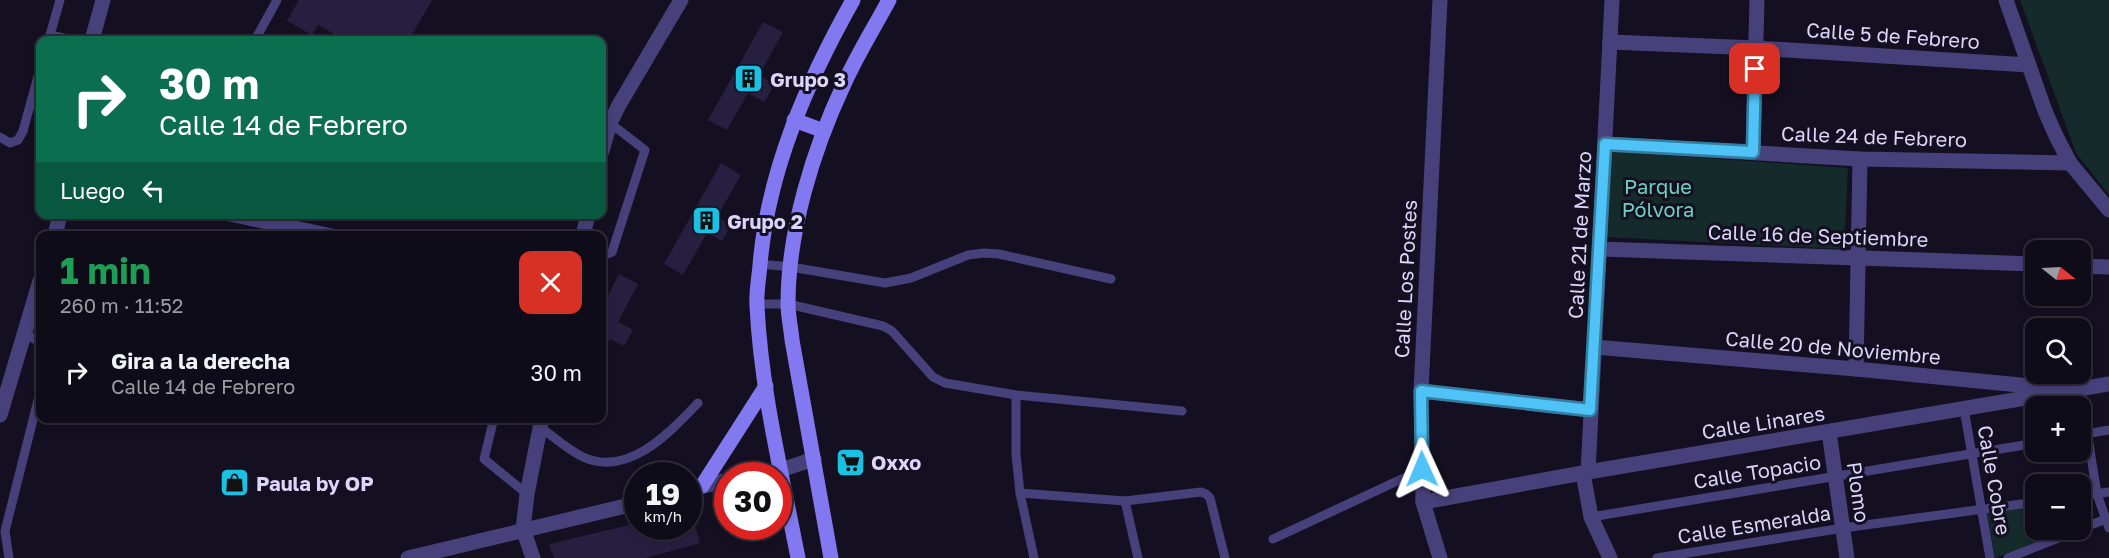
<!DOCTYPE html>
<html lang="es">
<meta charset="utf-8">
<style>
body{margin:0;font-family:"Golos Text",sans-serif;background:#1d1a26;color:#f1f3f6;height:100vh;display:flex;flex-direction:column;font-size:22px;white-space:nowrap}
*{box-sizing:border-box;margin:0}
p{font-size:20px;color:#9b9ba2}
.icon{flex:none;width:33px;height:33px;fill:none;stroke:currentColor;stroke-width:2;stroke-linecap:round;stroke-linejoin:round}
.map{position:relative;flex:1;overflow:hidden}
.details{position:absolute;left:36px;top:231px;width:570px;height:192px;display:flex;flex-direction:column;background:#0f0c19;border-radius:12px;box-shadow:0 3px 9px #0003,0 0 0 2px #2f2c38}
.details>*{flex:none}
.hud{position:absolute;left:36px;top:36px;width:570px;height:183px;border-radius:12px;box-shadow:0 3px 9px #0003,0 0 0 2px #2f2c38;background:#0b6e4f;color:#fff;overflow:hidden}
.needle{width:39px;rotate:108deg}
.buttons{position:absolute;left:2025px;top:240px;display:grid;gap:12px}
.buttons a{display:grid;place-items:center;width:66px;height:66px;border-radius:12px;background:#0f0c19;box-shadow:0 3px 9px #0003,0 0 0 2px #2f2c38;font-size:30px}
.speed{position:absolute;left:624px;top:462px;display:flex;gap:12px;font-size:30px;font-weight:700;text-align:center}
.speed>*{display:grid;place-content:center;width:78px;height:78px;border-radius:50%;background:#0f0c19;box-shadow:0 3px 9px #0003,0 0 0 2px #2f2c38;line-height:1}
.speed small{font-size:15px;font-weight:400}
.speed .limit{border:9px solid #d22;background:#fff;color:#111}
.pin{position:absolute;display:grid;place-items:center;width:51px;height:51px;color:#fff;margin:-26px;border-radius:12px;box-shadow:0 3px 9px #0006}
.me{position:absolute;width:66px;margin:-33px;rotate:359deg;stroke-linejoin:round;filter:drop-shadow(0 0 4px #0008)}
.turn{display:flex;align-items:center;gap:21px;height:126px;padding:0 24px;font-size:27px}
.turn .icon{width:78px;height:78px;stroke-width:2.5}
.turn b{display:block;font-size:42px;line-height:51px}
.then{display:flex;align-items:center;height:57px;padding:0 24px;background:#0003;gap:12px;font-size:22px}
.round{display:grid;place-items:center;flex:none;width:63px;height:63px;border-radius:12px;background:#1d1a26}
.overview{display:flex;align-items:center;justify-content:space-between;height:102px;padding:0 24px}
h1{font-size:36px;font-weight:700;line-height:45px;color:#1e9e55}
ul{padding:0;list-style:none}
li{display:flex;align-items:center;gap:18px;height:78px;padding:0 24px}
li div{flex:1}
li b{display:block;font-size:22px}
li em{font-style:normal}
.map>svg:first-child{display:block}
.green{fill:#142a2b}
.building{fill:#271f40}
.lines{fill:none;stroke-linecap:round;stroke-linejoin:round}
.lane{stroke:#47417b;stroke-width:9}
.street{stroke:#47417b;stroke-width:15}
.secondary{stroke:#8278ef;stroke-width:15}
.route-casing{stroke:#337fa1;stroke-width:15}
.route{stroke:#4fc3f7;stroke-width:10}
.labels{text-anchor:middle;dominant-baseline:central;stroke-width:6;stroke-linejoin:round;paint-order:stroke}
.street-label{font-size:20px;fill:#dcd6fa;stroke:#141021}
.poi-label{font-size:20px;font-weight:bold;fill:#dcd6fa;stroke:#141021;text-anchor:start}
.park-label{font-size:20px;fill:#6ad2be;stroke:#141021}
</style>
<div class="map">
<svg width="2109" height="558" viewBox="0 0 2109 558">
<rect width="100%" height="100%" fill="#141021"/>
<!-- green -->
<g class="green">
<path d="M2020,0H2109V195L2076,153Z"/>
<path d="M1607,151L1848,168L1844,249L1604,237Z"/>
<path d="M2035,505L2036,530H2069L1995,558L1987,511Z"/>
</g>
<!-- building -->
<g class="building">
<path d="M299,0H432L409,40H345L318,25L312,35L287,21Z"/>
<path d="M763,22L783,32L759,75L775,84L764,102L748,93L727,130L708,120Z"/>
<path d="M721,163L741,175L717,217L731,225L722,241L707,233L683,275L664,264Z"/>
<path d="M619,274L638,284L618,322L633,330L624,346L610,339L602,354V308Z"/>
<path d="M638,523V526H695L700,543L646,558H554L549,544Z"/>
</g>
<g class="lines">
<!-- lane -->
<g class="lane">
<path d="M60,0L50,35L72,40"/>
<path d="M255,40L277,0"/>
<path d="M0,137L10,143L18,140L23,131L40,69"/>
<path d="M602,256L612,252L645,150L610,123"/>
<path d="M760,264L791,267L885,283L911,278L968,255L984,253L999,254L1111,279"/>
<path d="M756,304H788L883,326L892,331L933,377L945,383L1016,395L1182,411"/>
<path d="M24,333L40,342"/>
<path d="M2080,388L2097,494L2109,528"/>
<path d="M1016,395V455L1020,493L1034,558"/>
<path d="M1964,409L1990,558"/>
<path d="M494,418L484,459L527,494"/>
<path d="M540,427C554,437 568,450 583,457C628,478 670,432 698,403"/>
<path d="M2080,435L2109,430"/>
<path d="M1020,493L1125,501L1138,558"/>
<path d="M2080,496L2109,492"/>
<path d="M1125,501L1201,492L1206,494L1210,498L1225,558"/>
<path d="M1591,517L2036,443"/>
<path d="M2080,529L2106,519"/>
<path d="M1273,539L1423,469"/>
<path d="M9,558L5,531L40,392"/>
<path d="M1657,558L1843,528L2036,502"/>
<path d="M2008,558L2079,530"/>
</g>
<!-- street -->
<g class="street">
<path d="M2006,0L2045,111L2056,136L2070,163L2109,210"/>
<path d="M92,40L103,0"/>
<path d="M1610,42L1756,48L2029,65"/>
<path d="M1605,144L1860,159L2070,163"/>
<path d="M602,151L610,123L619,105L681,0"/>
<path d="M1753,152L1757,0"/>
<path d="M230,214L332,236"/>
<path d="M55,236L60,214"/>
<path d="M583,236L588,214"/>
<path d="M1600,249L2036,264"/>
<path d="M2080,266L2109,267"/>
<path d="M1594,347L1856,369L2051,388"/>
<path d="M1856,369L1860,159"/>
<path d="M1421,391L1590,410"/>
<path d="M0,415L40,281"/>
<path d="M1829,432L1847,558"/>
<path d="M1588,472L1612,0"/>
<path d="M1583,473L1591,517L1610,558"/>
<path d="M744,476L781,470L814,459"/>
<path d="M688,490L728,480"/>
<path d="M1423,502L1588,472L2109,384"/>
<path d="M408,558L638,503"/>
<path d="M533,558L523,529L527,494L542,418"/>
<path d="M1440,558L1423,502L1421,391L1440,0"/>
</g>
<!-- secondary -->
<g class="secondary">
<path d="M794,120L824,131"/>
<path d="M702,486L766,386"/>
<path d="M798,558C782,475 761,390 757,306C756,292 759,278 760,265C768,170 807,82 853,0"/>
<path d="M831,558L792,340C791,328 788,316 788,304C788,231 813,150 844,84C857,55 874,28 889,0"/>
</g>
</g>
<g class="lines">
<defs>
<path id="route" d="M1422,469L1421,391L1590,410L1605,144L1753,152L1755,69"/>
</defs>
<!-- route casing -->
<use href="#route" class="route-casing"/>
<!-- route -->
<use href="#route" class="route"/>
</g>
<!-- icons -->
<defs>
<symbol id="building-square" viewBox="-11 -11 22 22"><rect x="-9" y="-9" width="18" height="18" rx="4" fill="#1ac1e2" stroke="#141021"/><path d="M-4-6H4V6H1V3H-1V6H-4ZM-2.5-4.3h1.7v1.8h-1.7ZM.8-4.3h1.7v1.8H.8ZM-2.5-1h1.7V.8h-1.7ZM.8-1h1.7V.8H.8Z" fill="#111"/></symbol>
<symbol id="supermarket-square" viewBox="-11 -11 22 22"><rect x="-9" y="-9" width="18" height="18" rx="4" fill="#1ac1e2" stroke="#141021"/><path d="M-6-5.5h2.5l.6 2H6L4.5 2H-2.5L-4.4-4H-6ZM-1.5 3.2a1.3 1.3 0 1 0 .1 0ZM3 3.2a1.3 1.3 0 1 0 .1 0Z" fill="#111"/></symbol>
<symbol id="shop-square" viewBox="-11 -11 22 22"><rect x="-9" y="-9" width="18" height="18" rx="4" fill="#1ac1e2" stroke="#141021"/><path d="M-5-2.5h2.3a2.7 3.5 0 0 1 5.4 0H5L5.5 6h-11ZM-1.5-2.5h3a1.5 2.3 0 0 0-3 0Z" fill="#111"/></symbol>
</defs>
<g fill-rule="evenodd">
<use href="#building-square" x="732" y="62" width="33" height="33"/>
<use href="#building-square" x="690" y="204" width="33" height="33"/>
<use href="#supermarket-square" x="834" y="446" width="33" height="33"/>
<use href="#shop-square" x="218" y="466" width="33" height="33"/>
</g>
<g class="labels">
<!-- street labels -->
<g class="street-label">
<text transform="translate(1893 35) rotate(4)">Calle 5 de Febrero</text>
<text transform="translate(1874 136) rotate(2)">Calle 24 de Febrero</text>
<text transform="translate(1579 235) rotate(-87)">Calle 21 de Marzo</text>
<text transform="translate(1818 235) rotate(2)">Calle 16 de Septiembre</text>
<text transform="translate(1405 279) rotate(-87)">Calle Los Postes</text>
<text transform="translate(1833 347) rotate(5)">Calle 20 de Noviembre</text>
<text transform="translate(1763 422) rotate(-9)">Calle Linares</text>
<text transform="translate(1757 471) rotate(-9)">Calle Topacio</text>
<text transform="translate(1995 480) rotate(80)">Calle Cobre</text>
<text transform="translate(1859 492) rotate(82)">Plomo</text>
<text transform="translate(1754 524) rotate(-9)">Calle Esmeralda</text>
</g>
<!-- poi labels -->
<g class="poi-label">
<text x="770" y="79">Grupo 3</text>
<text x="727" y="221">Grupo 2</text>
<text x="871" y="462">Oxxo</text>
<text x="256" y="483">Paula by OP</text>
</g>
<!-- park labels -->
<g class="park-label">
<text x="1658" y="186">Parque<tspan x="1658" dy="23">Pólvora</tspan></text>
</g>
</g>
</svg>
<div class="buttons">
<a><svg class="needle" viewBox="-14 -14 28 28"><path d="M0-13l5 13h-10z" fill="#e53935"/><path d="M0 13l5-13h-10z" fill="#9b9ba2"/></svg></a>
<a><svg class="icon" aria-label="search" viewBox="0 0 24 24"><circle cx="10" cy="10" r="6"/><path d="M15 15l6 6"/></svg></a>
<a>+</a>
<a>−</a>
</div>
<div class="speed"><div>19<small>km/h</small></div><div class="limit">30</div></div>
<div class="pin" style="left:1755px;top:69px;background:#d93025"><svg class="icon" aria-label="arrive" viewBox="0 0 24 24"><path d="M6 21V4h12l-3 4 3 4H6"/></svg></div>
<svg class="me" style="left:1422px;top:469px" viewBox="-20 -20 40 40"><path d="M0-17L14 15 0 8-14 15z" fill="#4fc3f7" stroke="#fff" stroke-width="4"/></svg>
<div class="hud">
<div class="turn"><svg class="icon" aria-label="right" viewBox="0 0 24 24"><path d="M7 20v-9h11M14 6l5 5-5 5"/></svg><div><b>30 m</b>Calle 14 de Febrero</div></div>
<div class="then">Luego<svg class="icon" aria-label="left" viewBox="0 0 24 24"><path d="M17 20v-9H6M10 6l-5 5 5 5"/></svg></div>
</div>
<section class="details">
<div class="overview"><div><h1>1 min</h1><p>260 m · 11:52</p></div><a class="round" style="background:#d93025;color:#fff"><svg class="icon" aria-label="close" viewBox="0 0 24 24"><path d="M6 6l12 12M18 6L6 18"/></svg></a></div>
<ul>
<li><svg class="icon" aria-label="right" viewBox="0 0 24 24"><path d="M7 20v-9h11M14 6l5 5-5 5"/></svg><div><b>Gira a la derecha</b><p>Calle 14 de Febrero</p></div><em>30 m</em></li>
</ul>
</section>
</div>
